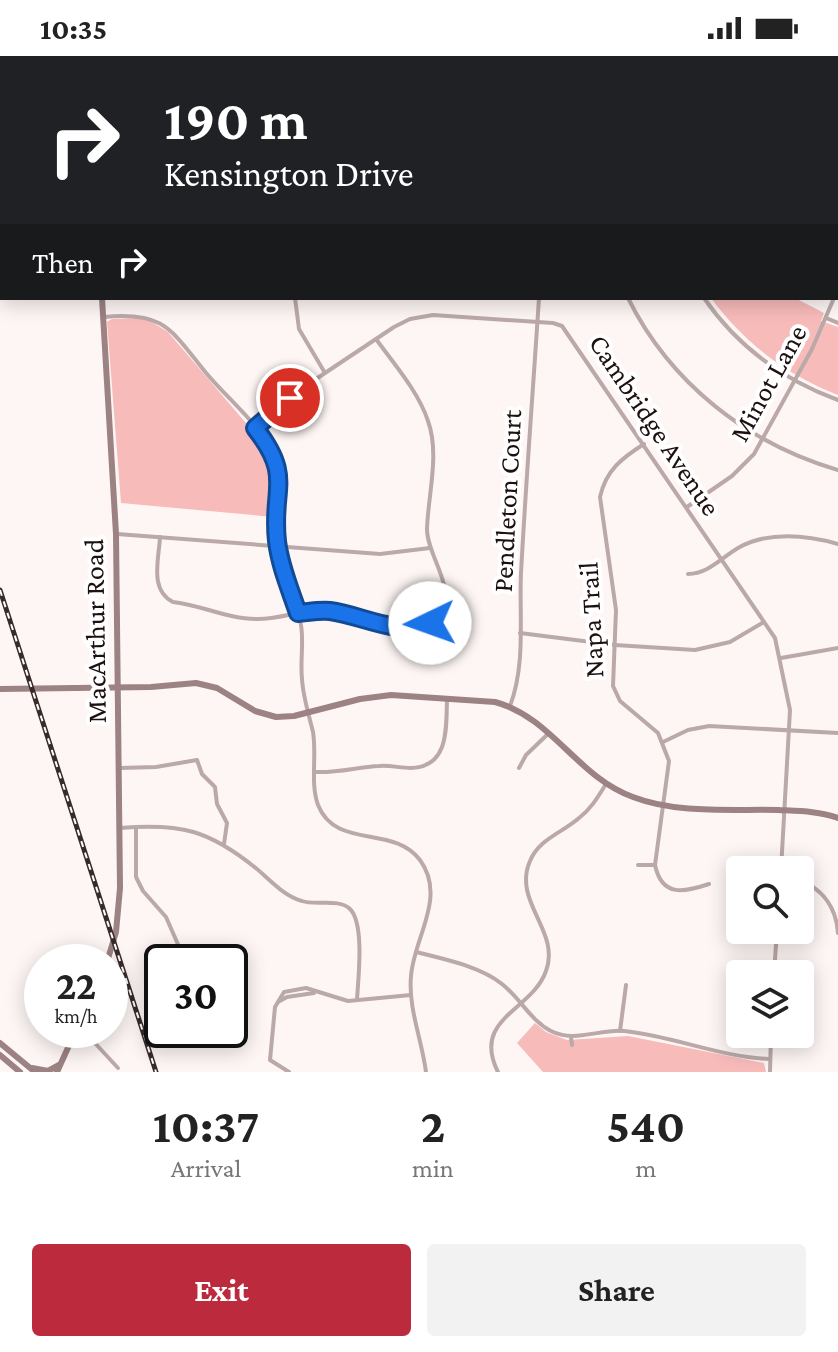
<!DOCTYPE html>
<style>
body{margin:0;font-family:"Crimson Pro",serif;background:#f2f2f2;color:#222;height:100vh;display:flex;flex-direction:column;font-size:30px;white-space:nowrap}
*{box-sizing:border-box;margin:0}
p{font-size:26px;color:#767676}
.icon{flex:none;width:44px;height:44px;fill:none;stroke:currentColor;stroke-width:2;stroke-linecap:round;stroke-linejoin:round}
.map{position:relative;height:1016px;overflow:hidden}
.side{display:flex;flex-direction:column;background:#fff;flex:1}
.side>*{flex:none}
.top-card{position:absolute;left:0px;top:0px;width:838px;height:244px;box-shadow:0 4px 20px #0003;background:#202124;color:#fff;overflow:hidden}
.fabs{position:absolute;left:726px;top:800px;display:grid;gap:16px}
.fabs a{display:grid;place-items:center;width:88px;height:88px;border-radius:8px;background:#fff;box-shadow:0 4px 20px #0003;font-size:40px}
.speed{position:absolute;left:24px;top:888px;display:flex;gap:16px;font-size:40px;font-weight:700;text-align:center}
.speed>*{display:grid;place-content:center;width:104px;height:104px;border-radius:50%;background:#fff;box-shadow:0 4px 20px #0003;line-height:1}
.speed small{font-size:20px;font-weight:400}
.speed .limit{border:4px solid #111;border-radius:12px;background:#fff;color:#111}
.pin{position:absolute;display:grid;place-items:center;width:68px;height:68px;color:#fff;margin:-34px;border:4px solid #fff;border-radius:50%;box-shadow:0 2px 8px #0007}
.me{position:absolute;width:88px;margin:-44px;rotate:267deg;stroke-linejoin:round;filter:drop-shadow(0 0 6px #0008)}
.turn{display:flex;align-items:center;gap:28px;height:168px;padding:0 32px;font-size:36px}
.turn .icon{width:104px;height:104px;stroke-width:2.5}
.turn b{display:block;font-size:56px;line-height:68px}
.then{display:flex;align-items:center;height:76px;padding:0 32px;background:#0003;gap:16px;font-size:30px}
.eta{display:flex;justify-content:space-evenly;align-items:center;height:136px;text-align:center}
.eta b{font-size:48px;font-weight:700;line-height:56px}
.primary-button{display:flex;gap:16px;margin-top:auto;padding:16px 32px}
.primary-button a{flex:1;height:92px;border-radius:8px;background:#bc2b3d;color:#fff;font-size:32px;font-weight:700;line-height:92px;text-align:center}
.primary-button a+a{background:#f2f2f2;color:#222}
.status{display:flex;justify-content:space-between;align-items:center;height:56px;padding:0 40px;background:#fff;direction:ltr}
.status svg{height:22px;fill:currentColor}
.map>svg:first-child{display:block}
.green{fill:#f7bbba}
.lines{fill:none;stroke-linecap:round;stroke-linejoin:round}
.street{stroke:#baa9a8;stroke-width:4}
.secondary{stroke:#9c8282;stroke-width:6}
.rail-casing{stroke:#382b2b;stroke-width:5}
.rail{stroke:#fff;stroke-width:2;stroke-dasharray:6;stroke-linecap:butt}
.route-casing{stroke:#114b97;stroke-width:20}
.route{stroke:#1a73e8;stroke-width:14}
.labels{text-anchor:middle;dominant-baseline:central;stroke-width:8;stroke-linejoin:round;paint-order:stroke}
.street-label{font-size:28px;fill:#1d1010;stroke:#fff}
</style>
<div class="status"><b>10:35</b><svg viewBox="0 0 49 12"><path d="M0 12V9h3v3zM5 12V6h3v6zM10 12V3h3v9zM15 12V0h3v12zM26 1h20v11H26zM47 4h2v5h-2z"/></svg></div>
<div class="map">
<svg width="838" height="1016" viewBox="0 0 838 1016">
<rect width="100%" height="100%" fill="#fef6f5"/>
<!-- green -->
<g class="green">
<path d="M711,242H795L824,257L821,265L838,271V339C787,319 744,287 711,242Z"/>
<path d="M138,262L147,263L168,276L269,394L277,422L274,461L121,447L107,266L112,263Z"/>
<path d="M535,967L546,976L567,984L628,980L764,1007L766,1016H543L517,987Z"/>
</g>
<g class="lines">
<!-- street -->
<g class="street">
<path d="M37,0V2"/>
<path d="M118,0V2"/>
<path d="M363,0V2"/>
<path d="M444,0L445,2"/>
<path d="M779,0V2"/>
<path d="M158,2H161"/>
<path d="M571,2L572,0"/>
<path d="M0,106L2,105"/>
<path d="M836,173L838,177"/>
<path d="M836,237L838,232"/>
<path d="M295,242L299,273L325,317"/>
<path d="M628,242C670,327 748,388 838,414"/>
<path d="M704,242C737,290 784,324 838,344"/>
<path d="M104,261C165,255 171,274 207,318C228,343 258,367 273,397C287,425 274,458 277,487C281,516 296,540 301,569C304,587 300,605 302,623C303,641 309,659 313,676C317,700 310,727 318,749C336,794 393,768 420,804C447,841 414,881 411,920C408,952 422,984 426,1016"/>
<path d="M826,262L838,267"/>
<path d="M255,372L313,325L394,271L410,263L433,259L553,267L562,270L775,582L790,654L781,814"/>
<path d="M644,388C622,402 606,414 600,441L616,554L613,630L620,645L658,677L669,705L655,809C662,842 685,836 709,828"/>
<path d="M687,451L732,420L754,398L812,293L834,242"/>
<path d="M117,478L380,498L430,492"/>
<path d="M160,481C159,503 149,534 173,546C201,549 228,563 256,563C280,564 304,552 328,555C358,558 422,591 442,555C455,530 427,499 427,473C428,439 440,398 428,365C418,335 394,308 376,283"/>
<path d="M688,518C708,518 721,502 738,492C767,475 807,479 838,488"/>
<path d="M520,577L615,589L695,594L730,586L764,566"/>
<path d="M781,602L838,592"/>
<path d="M510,650C526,608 519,560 521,517C526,425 533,334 539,242"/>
<path d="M663,686L688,674L709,670L838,677"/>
<path d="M119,712L156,711L197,704L202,718L215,731L217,748L227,767L224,788"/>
<path d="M519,712L526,699L549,677"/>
<path d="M316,716C338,717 358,711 379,710C390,709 400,712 411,712C450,711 446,670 447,642"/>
<path d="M136,771V821L143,835L166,861L180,893"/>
<path d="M120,772C181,767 209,774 257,813C270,824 284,840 302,845C315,850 339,842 350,853C365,868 358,924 357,944"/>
<path d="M638,809H655"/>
<path d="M800,824C824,834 836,851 838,877"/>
<circle cx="182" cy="899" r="6"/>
<path d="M416,896C443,903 480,910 502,928C520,942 531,965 551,975C574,987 599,973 624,975C673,980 720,1001 769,1003"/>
<path d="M774,918L777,874"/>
<path d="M278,946L287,941L314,937"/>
<path d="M620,975L626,929"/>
<path d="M75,976L93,985L118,1012"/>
<path d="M571,981L572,989"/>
<path d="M289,1016L270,1004L275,951L284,936L306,932L348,945L411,939"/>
<path d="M498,1016C471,962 532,955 546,915C561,875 512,846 530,805C539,783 562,777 579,762C591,753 598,741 606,728"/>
<path d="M770,1016L771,978"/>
</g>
<!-- secondary -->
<g class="secondary">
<path d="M78,0V2"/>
<path d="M102,242L116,478L120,832L116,876L107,906"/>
<path d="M0,633L151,631L196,627L217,632L255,655L276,661L294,660L360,643L391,639L495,646C552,661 577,721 633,741C677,758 731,753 778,754C798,755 819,755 838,762"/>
<path d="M0,987L35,1016"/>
<path d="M0,999L20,1016"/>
<path d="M32,1012L48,1015L59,1009"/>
<path d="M57,1016L76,974"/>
</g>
<defs>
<path id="rail" d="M0,534L156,1016"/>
</defs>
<!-- rail casing -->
<use href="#rail" class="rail-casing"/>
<!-- rail -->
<use href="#rail" class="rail"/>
</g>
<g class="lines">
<defs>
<path id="route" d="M290,342L255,372C294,422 271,432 277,485C280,510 290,533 298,557C309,556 320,554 330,555C362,559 398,581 430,567"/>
</defs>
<!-- route casing -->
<use href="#route" class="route-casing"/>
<!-- route -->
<use href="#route" class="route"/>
</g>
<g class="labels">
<!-- street labels -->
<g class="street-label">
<text transform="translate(768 327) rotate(-61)">Minot Lane</text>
<text transform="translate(655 369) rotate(56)">Cambridge Avenue</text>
<text transform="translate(507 445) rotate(-87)">Pendleton Court</text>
<text transform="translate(591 564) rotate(-93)">Napa Trail</text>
<text transform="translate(95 575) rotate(-91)">MacArthur Road</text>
</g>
</g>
</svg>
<div class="fabs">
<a><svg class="icon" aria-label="search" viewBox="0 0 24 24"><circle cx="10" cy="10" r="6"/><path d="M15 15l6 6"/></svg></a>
<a><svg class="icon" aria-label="layers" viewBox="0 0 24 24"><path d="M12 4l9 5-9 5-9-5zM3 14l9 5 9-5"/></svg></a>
</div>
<div class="speed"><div>22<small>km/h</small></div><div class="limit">30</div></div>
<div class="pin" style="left:290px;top:342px;background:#d93025"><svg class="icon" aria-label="arrive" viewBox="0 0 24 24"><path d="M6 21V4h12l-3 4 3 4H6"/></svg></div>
<svg class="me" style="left:430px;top:567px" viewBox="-20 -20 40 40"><circle r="19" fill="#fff"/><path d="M0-13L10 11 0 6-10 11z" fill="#1a73e8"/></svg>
<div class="top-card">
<div class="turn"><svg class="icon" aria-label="right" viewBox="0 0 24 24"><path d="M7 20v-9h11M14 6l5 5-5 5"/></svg><div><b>190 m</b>Kensington Drive</div></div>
<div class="then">Then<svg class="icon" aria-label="right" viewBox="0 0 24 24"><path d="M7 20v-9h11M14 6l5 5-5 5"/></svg></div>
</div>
</div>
<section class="side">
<div class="eta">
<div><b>10:37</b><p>Arrival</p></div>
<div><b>2</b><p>min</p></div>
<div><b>540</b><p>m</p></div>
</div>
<div class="primary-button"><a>Exit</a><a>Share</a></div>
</section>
